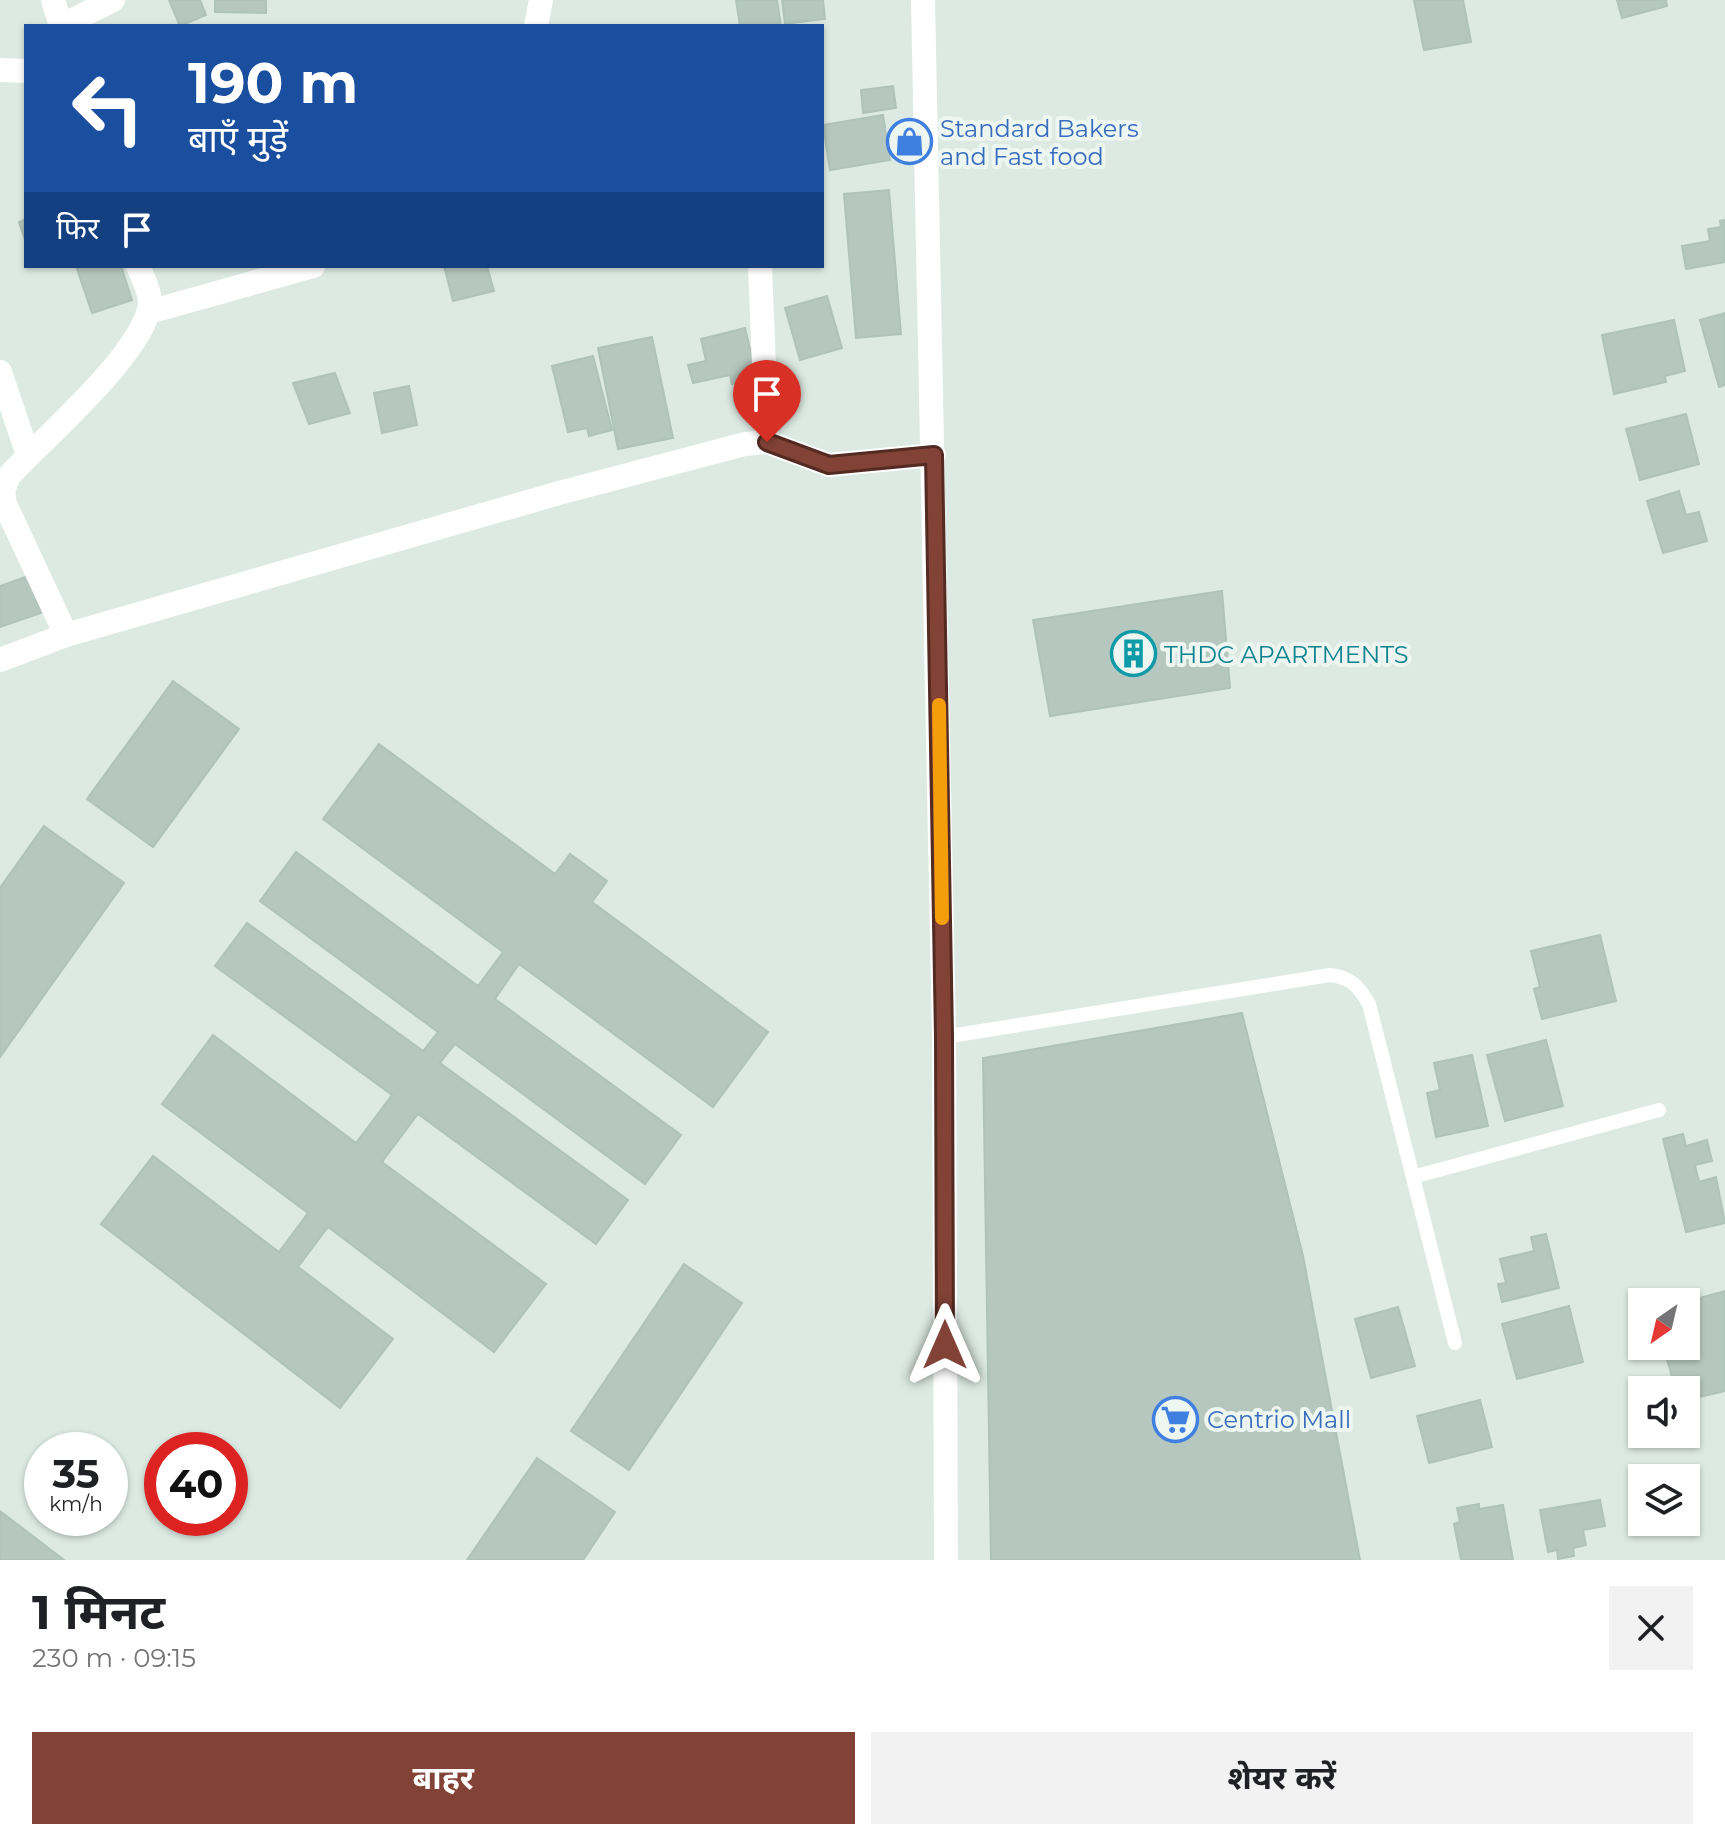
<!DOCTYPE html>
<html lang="hi">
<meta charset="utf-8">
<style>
body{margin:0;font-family:Montserrat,"Noto Sans Devanagari",sans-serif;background:#f2f2f2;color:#202124;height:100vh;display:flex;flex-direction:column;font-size:30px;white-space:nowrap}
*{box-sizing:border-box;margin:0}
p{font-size:26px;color:#757577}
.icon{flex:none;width:44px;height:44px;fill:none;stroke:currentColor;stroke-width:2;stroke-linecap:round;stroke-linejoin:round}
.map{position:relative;height:1560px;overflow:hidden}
.side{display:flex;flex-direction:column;background:#fff;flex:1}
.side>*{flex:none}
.banner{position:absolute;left:24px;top:24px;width:800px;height:244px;border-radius:0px;box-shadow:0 2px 6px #0004;background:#1a4fa0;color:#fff;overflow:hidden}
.needle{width:52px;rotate:214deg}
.fabs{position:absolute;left:1628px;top:1288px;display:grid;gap:16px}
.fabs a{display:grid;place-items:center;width:72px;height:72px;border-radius:0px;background:#fff;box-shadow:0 2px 6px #0004;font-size:40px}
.speed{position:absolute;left:24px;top:1432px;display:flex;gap:16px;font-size:40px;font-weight:700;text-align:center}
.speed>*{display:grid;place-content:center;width:104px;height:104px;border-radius:50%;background:#fff;box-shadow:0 2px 6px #0004;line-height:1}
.speed small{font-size:20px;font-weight:400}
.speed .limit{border:12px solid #d22;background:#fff;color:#111}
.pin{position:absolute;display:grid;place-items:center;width:68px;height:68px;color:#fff;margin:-82px -34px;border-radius:50% 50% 50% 0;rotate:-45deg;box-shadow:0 0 8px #0007}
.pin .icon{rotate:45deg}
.me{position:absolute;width:88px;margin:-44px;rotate:0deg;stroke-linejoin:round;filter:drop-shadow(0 0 6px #0008)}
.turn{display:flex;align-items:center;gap:28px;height:168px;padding:0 32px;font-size:36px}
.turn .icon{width:104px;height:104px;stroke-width:2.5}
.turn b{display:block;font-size:56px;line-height:68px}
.then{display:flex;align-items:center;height:76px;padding:0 32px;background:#0003;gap:16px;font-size:30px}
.round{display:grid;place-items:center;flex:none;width:84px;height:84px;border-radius:0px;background:#f2f2f2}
.head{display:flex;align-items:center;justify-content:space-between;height:136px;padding:0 32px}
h1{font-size:48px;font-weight:700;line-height:60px}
.primary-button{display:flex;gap:16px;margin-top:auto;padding:16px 32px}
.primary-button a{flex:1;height:92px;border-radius:0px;background:#824236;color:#fff;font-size:32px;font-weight:700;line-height:92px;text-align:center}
.primary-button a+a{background:#f2f2f2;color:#202124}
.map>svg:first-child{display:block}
.building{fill:#b5c7bf;stroke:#afc3ba;stroke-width:2}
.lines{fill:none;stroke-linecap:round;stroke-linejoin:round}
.service{stroke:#fff;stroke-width:14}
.minor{stroke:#fff;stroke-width:24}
.tertiary{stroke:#fff;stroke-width:24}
.route-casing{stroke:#542b23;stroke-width:20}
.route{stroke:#824236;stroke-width:14}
.slow{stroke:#f59e0b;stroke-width:14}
.labels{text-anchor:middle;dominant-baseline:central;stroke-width:8;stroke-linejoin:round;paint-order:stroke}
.shop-label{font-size:24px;fill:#366cbe;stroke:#edf6f1;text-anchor:start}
.culture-label{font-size:24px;fill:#0d838f;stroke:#edf6f1;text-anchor:start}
</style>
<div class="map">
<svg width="1725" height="1560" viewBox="0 0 1725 1560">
<rect width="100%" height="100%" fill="#ddeae3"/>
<!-- building -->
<g class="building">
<path d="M169,0H200L206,15L180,26Z"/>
<path d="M215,0H266V13L215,12Z"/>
<path d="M736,0H777L781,26H740Z"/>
<path d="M782,0H823L825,19L785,24Z"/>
<path d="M1414,0H1463L1471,42L1424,50Z"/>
<path d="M1617,0H1666L1667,6L1622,18Z"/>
<path d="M893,86L896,108L863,113L861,90Z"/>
<path d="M883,115L890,160L830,170L823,125Z"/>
<path d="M889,190L901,334L856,338L844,194Z"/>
<path d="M26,219V243L19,222Z"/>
<path d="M1725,220V262L1686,269L1682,246L1710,241L1708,229L1721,227L1720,221Z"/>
<path d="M76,266H121L132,300L92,313Z"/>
<path d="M444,266H487L494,291L453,301Z"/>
<path d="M827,296L842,348L800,360L785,308Z"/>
<path d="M1725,313V385L1719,387L1700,320Z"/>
<path d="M1674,320L1685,371L1665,376L1666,382L1614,394L1602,335Z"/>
<path d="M745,328L757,378L732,384L730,375L693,383L688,365L706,361L701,339Z"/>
<path d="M652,337L673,438L618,449L598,348Z"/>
<path d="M593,356L612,430L589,436L587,428L568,432L552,366Z"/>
<path d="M335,373L350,413L309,424L293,383Z"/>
<path d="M409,386L417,425L382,433L374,393Z"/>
<path d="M1686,414L1699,464L1640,480L1626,429Z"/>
<path d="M1679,491L1686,515L1699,512L1707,541L1663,553L1647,501Z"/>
<path d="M28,576L41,613L0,627V586Z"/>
<path d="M1222,591L1230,688L1050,716L1033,620Z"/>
<path d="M173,681L239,729L153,847L87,799Z"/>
<path d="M379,744L555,874L570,854L607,881L592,902L768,1032L713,1107L519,964L495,999L681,1135L645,1184L455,1044L440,1063L628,1200L596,1244L418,1114L382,1162L546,1284L494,1352L328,1227L298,1267L393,1339L340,1408L101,1224L153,1156L279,1252L308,1213L162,1104L213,1035L356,1143L392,1095L215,966L247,923L423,1051L438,1032L260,901L296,852L478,986L503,952L323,819Z"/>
<path d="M44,826L124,883L0,1057V888Z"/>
<path d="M1600,935L1616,1001L1542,1019L1534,989L1540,987L1531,951Z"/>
<path d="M1242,1013L1303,1256L1360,1560H991L983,1058Z"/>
<path d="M1546,1040L1563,1106L1505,1121L1487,1055Z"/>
<path d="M1472,1055L1488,1126L1436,1137L1427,1093L1440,1090L1434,1063Z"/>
<path d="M1683,1134L1686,1146L1707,1140L1712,1161L1695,1165L1699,1182L1716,1177L1725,1223L1686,1232L1663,1139Z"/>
<path d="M1546,1234L1559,1288L1502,1302L1498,1284L1506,1283L1500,1259L1534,1251L1531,1237Z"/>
<path d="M684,1264L742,1303L629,1470L571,1431Z"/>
<path d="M1725,1291V1391L1686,1400V1390H1676L1663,1346H1686L1685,1302Z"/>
<path d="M1569,1306L1583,1362L1517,1379L1502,1324Z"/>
<path d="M1398,1307L1415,1366L1371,1378L1355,1319Z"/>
<path d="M1480,1400L1492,1447L1429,1463L1417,1416Z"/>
<path d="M537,1458L615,1512L583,1560H467Z"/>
<path d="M1600,1500L1605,1526L1583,1530L1586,1545L1573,1548L1574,1556L1558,1559L1557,1550L1548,1552L1540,1510Z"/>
<path d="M1479,1504V1509L1503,1505L1513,1560H1461L1454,1524L1460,1522L1457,1508Z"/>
<path d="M0,1511L64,1560H0Z"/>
</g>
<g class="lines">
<!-- service -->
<g class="service">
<path d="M944,1037L1330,975C1351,977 1359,987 1369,1004L1455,1343"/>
<path d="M1413,1177L1659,1110"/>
</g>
<!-- minor -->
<g class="minor">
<path d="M53,0L61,26"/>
<path d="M61,26L113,0"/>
<path d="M536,26L541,0"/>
<path d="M0,70L26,71"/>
<path d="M760,266L767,442"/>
<path d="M149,312L313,266"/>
<path d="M0,372L28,455"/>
<path d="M66,635L5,504L3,491L8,477C46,436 131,364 148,313C154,297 144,281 138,266"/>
<path d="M0,660L66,635L559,493L745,444L767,442L829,465L934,455"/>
</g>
<!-- tertiary -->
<path class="tertiary" d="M923,0L944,1037L946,1560"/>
</g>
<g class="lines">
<defs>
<path id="route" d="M767,442L829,465L934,455L944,1037L945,1345"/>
</defs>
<!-- route casing -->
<use href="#route" class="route-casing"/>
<!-- route -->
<use href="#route" class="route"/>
<!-- slow -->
<path class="slow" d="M939,705L942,918"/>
</g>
<!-- icons -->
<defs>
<symbol id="shop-ring" viewBox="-11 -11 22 22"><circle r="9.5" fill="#edf6f1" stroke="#3f7fe0" stroke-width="1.5"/><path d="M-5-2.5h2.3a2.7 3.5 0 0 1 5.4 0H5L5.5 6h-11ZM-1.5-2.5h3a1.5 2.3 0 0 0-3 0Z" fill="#3f7fe0"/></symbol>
<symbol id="building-ring" viewBox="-11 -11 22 22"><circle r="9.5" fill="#edf6f1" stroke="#0f9aa8" stroke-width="1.5"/><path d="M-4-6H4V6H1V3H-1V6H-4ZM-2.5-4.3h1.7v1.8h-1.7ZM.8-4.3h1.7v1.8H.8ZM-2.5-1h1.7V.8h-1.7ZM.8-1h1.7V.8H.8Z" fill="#0f9aa8"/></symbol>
<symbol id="supermarket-ring" viewBox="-11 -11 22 22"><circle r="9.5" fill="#edf6f1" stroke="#3f7fe0" stroke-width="1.5"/><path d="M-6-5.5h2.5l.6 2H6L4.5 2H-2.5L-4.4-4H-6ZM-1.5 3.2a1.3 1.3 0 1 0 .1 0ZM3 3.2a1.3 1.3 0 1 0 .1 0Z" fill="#3f7fe0"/></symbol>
</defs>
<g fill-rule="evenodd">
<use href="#shop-ring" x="884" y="116" width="51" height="51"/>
<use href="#building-ring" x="1108" y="628" width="51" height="51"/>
<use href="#supermarket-ring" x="1150" y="1394" width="51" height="51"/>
</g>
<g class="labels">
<!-- shop labels -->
<g class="shop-label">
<text x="940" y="128">Standard Bakers<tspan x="940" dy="28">and Fast food</tspan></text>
<text x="1207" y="1419">Centrio Mall</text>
</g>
<!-- culture labels -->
<g class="culture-label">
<text x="1164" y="654">THDC APARTMENTS</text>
</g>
</g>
</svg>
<div class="fabs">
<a><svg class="needle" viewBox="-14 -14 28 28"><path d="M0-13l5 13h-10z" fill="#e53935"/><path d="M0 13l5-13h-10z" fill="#757577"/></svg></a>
<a><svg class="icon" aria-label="sound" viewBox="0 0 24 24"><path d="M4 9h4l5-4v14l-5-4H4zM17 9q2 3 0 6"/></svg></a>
<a><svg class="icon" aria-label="layers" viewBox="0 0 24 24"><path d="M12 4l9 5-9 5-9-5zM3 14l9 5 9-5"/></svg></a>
</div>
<div class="speed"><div>35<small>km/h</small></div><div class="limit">40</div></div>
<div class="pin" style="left:767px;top:442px;background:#d93025"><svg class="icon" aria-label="arrive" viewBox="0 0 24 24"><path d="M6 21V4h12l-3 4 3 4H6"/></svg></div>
<svg class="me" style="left:945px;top:1345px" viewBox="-20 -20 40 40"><path d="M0-17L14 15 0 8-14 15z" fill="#824236" stroke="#fff" stroke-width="4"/></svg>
<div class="banner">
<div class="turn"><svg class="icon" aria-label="left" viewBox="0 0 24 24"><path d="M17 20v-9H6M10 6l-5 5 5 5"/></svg><div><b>190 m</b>बाएँ मुड़ें</div></div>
<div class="then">फिर<svg class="icon" aria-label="arrive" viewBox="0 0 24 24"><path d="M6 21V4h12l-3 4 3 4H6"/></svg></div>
</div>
</div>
<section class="side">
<div class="head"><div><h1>1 मिनट</h1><p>230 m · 09:15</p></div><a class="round"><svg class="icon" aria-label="close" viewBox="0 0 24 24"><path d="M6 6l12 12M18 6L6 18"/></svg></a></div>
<div class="primary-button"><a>बाहर</a><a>शेयर करें</a></div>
</section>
